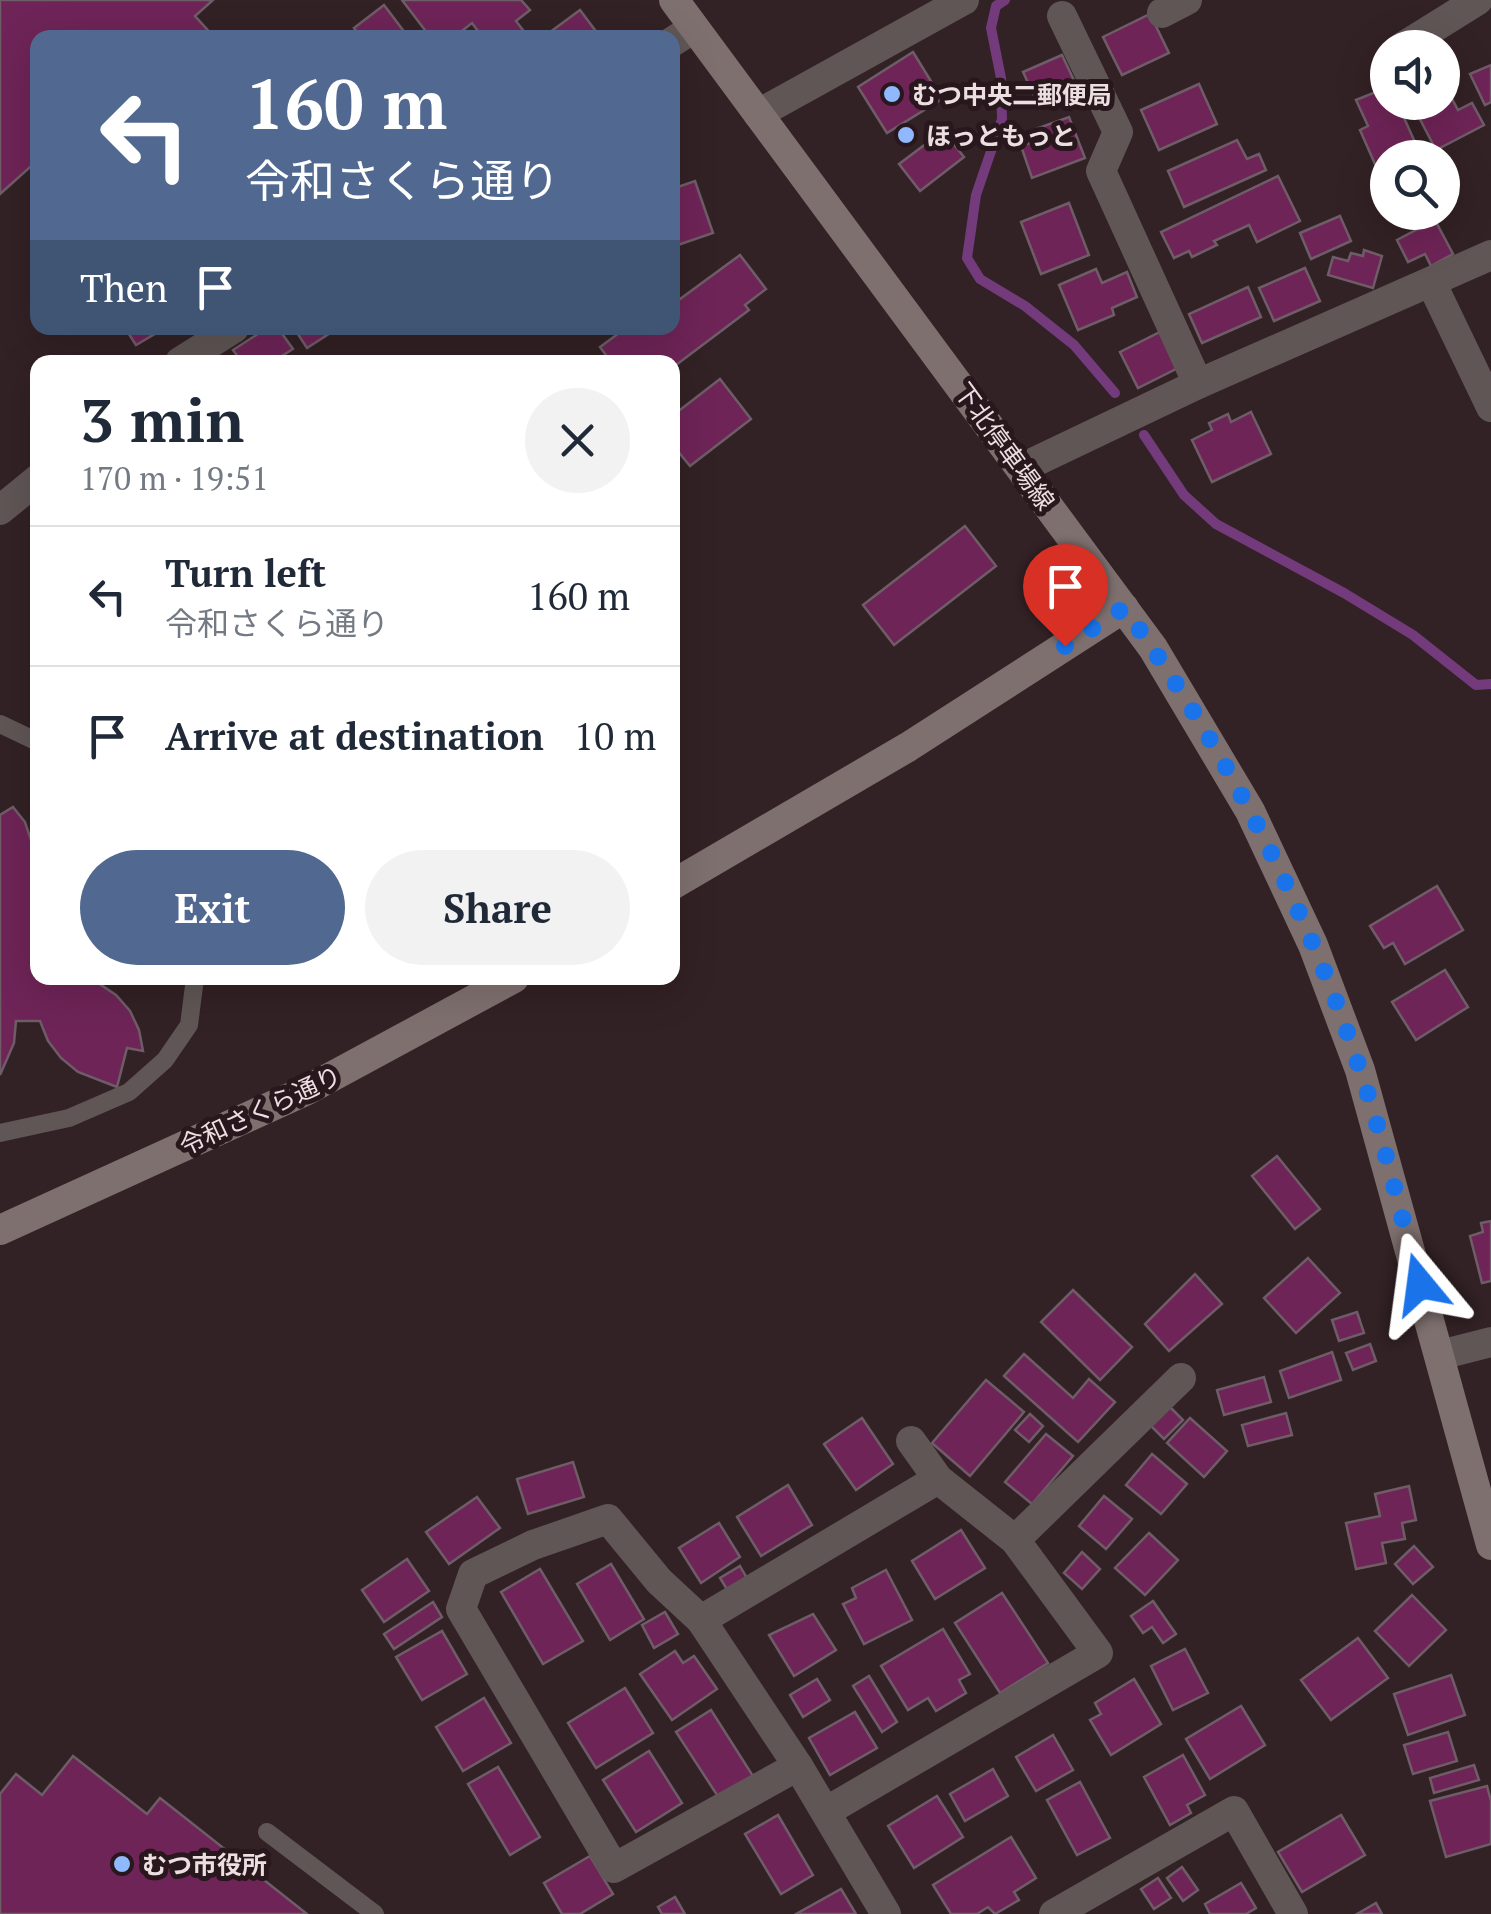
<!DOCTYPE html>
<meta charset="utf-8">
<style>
body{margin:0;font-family:"PT Serif","Noto Sans JP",serif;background:#f2f2f3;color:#1f2937;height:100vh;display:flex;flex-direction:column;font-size:38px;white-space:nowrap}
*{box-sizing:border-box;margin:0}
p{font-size:32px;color:#747a83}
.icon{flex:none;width:55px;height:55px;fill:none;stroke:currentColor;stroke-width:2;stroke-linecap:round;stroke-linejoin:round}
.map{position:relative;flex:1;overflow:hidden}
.drawer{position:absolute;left:30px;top:355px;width:650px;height:630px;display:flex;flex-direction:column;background:#fff;border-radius:20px;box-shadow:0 10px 40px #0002}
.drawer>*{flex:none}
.hud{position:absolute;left:30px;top:30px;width:650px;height:305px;border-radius:20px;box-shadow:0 10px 40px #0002;background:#516990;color:#fff;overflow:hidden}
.tools{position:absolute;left:1370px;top:30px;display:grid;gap:20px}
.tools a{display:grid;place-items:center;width:90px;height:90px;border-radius:50%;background:#fff;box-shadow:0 10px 40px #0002;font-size:50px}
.pin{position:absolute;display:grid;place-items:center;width:85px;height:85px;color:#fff;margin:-102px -42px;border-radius:50% 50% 50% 0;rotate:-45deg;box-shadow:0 0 10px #0007}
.pin .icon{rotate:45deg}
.me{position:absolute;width:110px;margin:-55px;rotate:344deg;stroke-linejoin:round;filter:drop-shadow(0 0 8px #0008)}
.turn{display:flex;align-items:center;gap:35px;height:210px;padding:0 50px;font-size:45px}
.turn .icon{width:130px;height:130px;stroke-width:2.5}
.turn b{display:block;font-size:70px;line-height:85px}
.then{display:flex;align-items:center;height:95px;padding:0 50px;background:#0003;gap:20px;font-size:38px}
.round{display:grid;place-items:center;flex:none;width:105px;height:105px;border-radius:52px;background:#f2f2f3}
.head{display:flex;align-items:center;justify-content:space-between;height:170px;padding:0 50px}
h1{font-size:60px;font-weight:700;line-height:75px}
.primary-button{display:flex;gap:20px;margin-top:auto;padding:20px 50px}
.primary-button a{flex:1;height:115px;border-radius:60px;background:#516990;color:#fff;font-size:40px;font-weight:700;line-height:115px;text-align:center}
.primary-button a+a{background:#f2f2f3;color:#1f2937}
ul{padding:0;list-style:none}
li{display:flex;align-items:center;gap:30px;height:140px;padding:0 50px;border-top:2px solid #e0e1e3}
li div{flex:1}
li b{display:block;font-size:38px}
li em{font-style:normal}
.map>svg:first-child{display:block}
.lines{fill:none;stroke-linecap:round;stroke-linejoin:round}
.stream{stroke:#733a7c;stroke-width:10}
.building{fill:#6e2457;stroke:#6e5d67;stroke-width:2.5}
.lane{stroke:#5f5655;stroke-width:18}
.street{stroke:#5f5655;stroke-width:30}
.secondary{stroke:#7e706f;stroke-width:30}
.route{stroke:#1a73e8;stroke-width:18;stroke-dasharray:0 32.4}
.poi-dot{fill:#8fb8fd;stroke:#28171c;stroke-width:4}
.labels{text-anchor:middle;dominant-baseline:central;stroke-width:10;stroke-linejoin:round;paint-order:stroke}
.poi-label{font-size:25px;font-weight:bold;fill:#ebdfe2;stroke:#28171c;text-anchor:start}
.street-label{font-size:25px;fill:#ebdfe2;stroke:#28171c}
</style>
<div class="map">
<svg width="1491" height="1914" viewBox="0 0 1491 1914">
<rect width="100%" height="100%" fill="#322125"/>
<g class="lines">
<!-- stream -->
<g class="stream">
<path d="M1005,0L996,6L991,28L1001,78L1002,119L976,195L967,258L980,279L1025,306L1074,345L1115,393"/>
<path d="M1144,435L1184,495L1216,524L1344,593L1413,635L1476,685L1491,684"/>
</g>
</g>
<!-- building -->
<g class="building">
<path d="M0,0H213L195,16L215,38H38V160L0,194Z"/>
<path d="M402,0H521L530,10L516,21L529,38H500L497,33L483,38L472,23L453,38H431Z"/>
<path d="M384,5L409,38H361L354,28Z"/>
<path d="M580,10L601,38H542Z"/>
<path d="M1150,14L1169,53L1122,75L1103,37Z"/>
<path d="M913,52L942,99L887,133L858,87Z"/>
<path d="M1442,52L1453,69L1442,75Z"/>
<path d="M1062,55L1079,91L1040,109L1023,72Z"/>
<path d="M1491,65V102L1485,105L1470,74Z"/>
<path d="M1199,84L1217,124L1159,150L1141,110Z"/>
<path d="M1444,84L1458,110L1472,103L1484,125L1436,150L1411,102H1442Z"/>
<path d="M1388,87V102H1397L1422,158H1388L1386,189L1360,130L1368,126L1356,100Z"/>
<path d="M1069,117L1085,158L1032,178L1021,146L1034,142L1030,131Z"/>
<path d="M943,131L964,157L920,191L899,164Z"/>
<path d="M1237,140L1247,159L1259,154L1266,170L1184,207L1168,171Z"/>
<path d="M1278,176L1300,221L1257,242L1249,225L1214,241L1217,245L1192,257L1189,251L1174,258L1161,232Z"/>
<path d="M695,181L713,233L672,247V189Z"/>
<path d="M1069,203L1089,255L1041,274L1021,222Z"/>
<path d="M1340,216L1351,241L1311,259L1300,233Z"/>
<path d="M1435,220L1453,254L1431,266L1425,254L1408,262L1397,240Z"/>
<path d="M1364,250L1382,256L1373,288L1328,275L1333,257L1348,261L1351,253L1363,256Z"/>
<path d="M740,255L766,289L745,305L749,310L672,368V362H611L600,347L626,328H672V305Z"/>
<path d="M1305,268L1320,301L1274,321L1259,288Z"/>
<path d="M1096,269L1102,283L1127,272L1137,297L1112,308L1114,315L1078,330L1059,285Z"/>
<path d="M1248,287L1261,317L1202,343L1189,314Z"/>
<path d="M125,328H165L136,345Z"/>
<path d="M267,328H278L293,349L272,362H242L233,350Z"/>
<path d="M294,328H338L307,348Z"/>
<path d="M1162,331L1180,367L1138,388L1120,352Z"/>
<path d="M720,379L751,419L690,466L672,444V416Z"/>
<path d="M1251,412L1271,454L1212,482L1192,440L1212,430L1209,423L1228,414L1231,422Z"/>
<path d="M965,526L996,566L894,645L863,605Z"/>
<path d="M13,807L25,822L37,858L38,978H84L98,983L116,995L130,1011L139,1030L143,1051L127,1048L117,1087L78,1072L61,1058L48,1041L40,1021H16L14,1043L0,1075V815Z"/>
<path d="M1437,886L1463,930L1405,964L1393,943L1384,948L1370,926Z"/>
<path d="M1445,970L1468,1007L1416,1040L1392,1002Z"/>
<path d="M1277,1156L1320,1209L1295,1229L1252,1176Z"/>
<path d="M1491,1221V1281L1482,1283L1470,1236L1483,1232L1481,1223Z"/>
<path d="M1308,1258L1340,1293L1296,1333L1264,1298Z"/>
<path d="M1195,1274L1222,1304L1169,1351L1145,1324Z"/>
<path d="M1073,1290L1132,1347L1100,1380L1041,1322Z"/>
<path d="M1357,1312L1364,1333L1339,1341L1332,1320Z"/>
<path d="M1370,1344L1376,1361L1353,1370L1346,1353Z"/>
<path d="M1332,1352L1341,1380L1289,1398L1280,1371Z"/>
<path d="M1024,1354L1073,1398L1089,1379L1115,1402L1078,1442L1004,1376Z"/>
<path d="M1264,1377L1271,1402L1224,1415L1217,1390Z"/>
<path d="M986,1380L1024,1412L970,1476L932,1443Z"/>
<path d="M1165,1402L1183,1420L1164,1439L1146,1421Z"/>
<path d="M1286,1413L1292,1435L1248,1446L1242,1425Z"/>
<path d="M1030,1414L1043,1426L1029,1442L1015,1430Z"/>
<path d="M862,1418L893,1464L856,1490L824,1444Z"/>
<path d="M1190,1418L1227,1451L1204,1477L1167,1443Z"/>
<path d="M1046,1434L1073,1456L1032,1504L1005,1482Z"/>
<path d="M1152,1454L1187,1484L1161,1514L1126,1485Z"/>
<path d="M573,1462L584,1497L528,1514L517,1479Z"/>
<path d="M788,1485L812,1525L761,1556L737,1517Z"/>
<path d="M1409,1486L1416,1520L1402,1523L1405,1539L1382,1543L1386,1563L1356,1569L1346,1523L1380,1516L1375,1494Z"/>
<path d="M1104,1496L1132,1519L1106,1549L1079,1526Z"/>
<path d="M477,1497L500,1528L449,1564L426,1532Z"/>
<path d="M719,1523L740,1557L701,1583L679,1548Z"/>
<path d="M961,1530L985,1568L935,1599L912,1561Z"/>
<path d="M1149,1533L1178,1560L1145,1595L1115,1568Z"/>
<path d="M1414,1546L1433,1567L1413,1584L1395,1564Z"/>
<path d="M1082,1552L1100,1569L1082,1589L1064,1573Z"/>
<path d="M407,1559L429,1591L384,1622L362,1590Z"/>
<path d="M611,1564L644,1619L610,1640L577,1584Z"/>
<path d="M740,1566L748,1580L728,1591L720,1578Z"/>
<path d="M540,1569L583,1641L543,1664L501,1592Z"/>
<path d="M886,1570L912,1620L864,1644L843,1604L856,1598L852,1588Z"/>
<path d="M1002,1593L1048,1663L1000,1693L955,1623Z"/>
<path d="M1412,1595L1446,1630L1409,1666L1375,1631Z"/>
<path d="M1153,1601L1176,1634L1163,1643L1152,1627L1143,1633L1131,1616Z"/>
<path d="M433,1602L442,1617L394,1649L384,1634Z"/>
<path d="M665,1612L678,1634L654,1648L642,1625Z"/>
<path d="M813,1614L836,1650L794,1676L769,1635Z"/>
<path d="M943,1629L970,1674L959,1680L966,1693L936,1711L928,1698L908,1710L881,1666Z"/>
<path d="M442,1631L467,1674L422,1700L396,1657Z"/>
<path d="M1358,1638L1388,1678L1331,1720L1301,1680Z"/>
<path d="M1185,1649L1208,1693L1173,1710L1151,1666Z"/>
<path d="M675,1651L683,1663L694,1656L717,1689L672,1720L640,1674Z"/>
<path d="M1451,1675L1465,1715L1408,1735L1394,1694Z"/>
<path d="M869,1676L897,1722L882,1732L853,1686Z"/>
<path d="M817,1679L830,1700L803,1717L790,1695Z"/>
<path d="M1134,1679L1161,1724L1111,1755L1090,1720L1101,1714L1095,1703Z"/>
<path d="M625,1688L653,1733L596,1768L568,1723Z"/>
<path d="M484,1698L511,1743L463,1771L436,1727Z"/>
<path d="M1241,1706L1265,1745L1210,1779L1186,1739Z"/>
<path d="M711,1710L753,1776L719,1798L676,1732Z"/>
<path d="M855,1712L877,1748L830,1775L809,1738Z"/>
<path d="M1448,1732L1457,1761L1413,1774L1404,1745Z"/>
<path d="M1053,1735L1073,1770L1036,1791L1016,1757Z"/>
<path d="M649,1751L682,1803L636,1832L603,1780Z"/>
<path d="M1183,1755L1205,1795L1187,1805L1191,1813L1170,1825L1144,1777Z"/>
<path d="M73,1756L147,1814L160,1798L307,1914H0V1794L16,1774L42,1795Z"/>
<path d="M1474,1765L1479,1780L1434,1793L1430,1778Z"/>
<path d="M498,1767L540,1837L510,1855L468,1784Z"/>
<path d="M993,1769L1008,1796L965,1821L950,1794Z"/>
<path d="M1080,1782L1110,1838L1077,1855L1047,1800Z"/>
<path d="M1487,1786L1491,1801V1844L1446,1857L1430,1801Z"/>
<path d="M937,1796L963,1837L914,1868L888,1826Z"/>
<path d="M778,1815L813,1875L781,1894L745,1834Z"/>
<path d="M1341,1815L1365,1855L1302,1892L1278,1852Z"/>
<path d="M1011,1837L1036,1878L1014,1892L1019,1900L995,1914L988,1907L977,1914H951L933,1885Z"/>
<path d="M590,1856L613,1894L580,1914H562L544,1883Z"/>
<path d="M1182,1867L1198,1890L1183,1901L1167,1878Z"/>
<path d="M1158,1878L1171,1898L1154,1909L1141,1889Z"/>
<path d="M1241,1883L1256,1908L1246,1914H1210L1205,1904Z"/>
<path d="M841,1889L856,1914H796Z"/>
<path d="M675,1897L685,1914H662L658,1907Z"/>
<path d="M1376,1903L1382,1914H1357Z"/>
</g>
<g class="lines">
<!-- lane -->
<g class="lane">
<path d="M0,724L38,742"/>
<path d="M0,1133L69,1118L129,1092L165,1060L189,1025L195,978"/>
<path d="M267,1832L375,1914"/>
</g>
<!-- street -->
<g class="street">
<path d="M1162,13L1187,0"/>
<path d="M1062,16L1118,132L1101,171L1198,384"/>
<path d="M672,42L694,28"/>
<path d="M1401,48L1478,0"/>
<path d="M758,114L964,0"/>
<path d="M1431,282L1491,407"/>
<path d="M180,362L234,328"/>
<path d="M1022,468L1198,384L1491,255"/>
<path d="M0,510L38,479"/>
<path d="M1440,1355L1491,1342"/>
<path d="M608,1519L659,1581L701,1620L798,1766L614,1868L461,1609L473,1574L533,1545Z"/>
<path d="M1015,1540L1181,1378"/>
<path d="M701,1620L938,1479"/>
<path d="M798,1766L886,1914"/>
<path d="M827,1811L1098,1653L1015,1540L938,1479L911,1441"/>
<path d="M1054,1914L1234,1811L1293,1914"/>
</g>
<!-- secondary -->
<g class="secondary">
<path d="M674,0L1153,648L1250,811L1313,945L1360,1070L1491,1545"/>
<path d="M672,885L908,747L1124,608"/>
<path d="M0,1230L307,1090L514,978"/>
</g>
</g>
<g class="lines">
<!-- route -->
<path class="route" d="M1065,646L1124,608C1222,742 1309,912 1360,1070C1384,1140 1400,1213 1420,1284"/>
</g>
<!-- markers -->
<g class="poi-dot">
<circle cx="892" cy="94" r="10"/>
<circle cx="906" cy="135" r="10"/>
<circle cx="122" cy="1864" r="10"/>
</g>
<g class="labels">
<!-- poi labels -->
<g class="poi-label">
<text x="912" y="94">むつ中央二郵便局</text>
<text x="926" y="135">ほっともっと</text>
<text x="142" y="1864">むつ市役所</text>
</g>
<!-- street labels -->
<g class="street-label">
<text transform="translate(1005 446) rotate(54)">下北停車場線</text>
<text transform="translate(260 1110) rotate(-25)">令和さくら通り</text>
</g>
</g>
</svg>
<div class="tools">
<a><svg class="icon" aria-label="sound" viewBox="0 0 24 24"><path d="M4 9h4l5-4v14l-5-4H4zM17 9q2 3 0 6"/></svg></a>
<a><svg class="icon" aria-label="search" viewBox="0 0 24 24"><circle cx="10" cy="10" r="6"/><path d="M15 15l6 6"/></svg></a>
</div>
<div class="pin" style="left:1065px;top:646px;background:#d93025"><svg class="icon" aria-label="arrive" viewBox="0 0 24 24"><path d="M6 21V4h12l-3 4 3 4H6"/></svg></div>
<svg class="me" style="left:1420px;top:1284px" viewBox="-20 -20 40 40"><path d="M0-17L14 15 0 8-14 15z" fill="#1a73e8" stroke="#fff" stroke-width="4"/></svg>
<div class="hud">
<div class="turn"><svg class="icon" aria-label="left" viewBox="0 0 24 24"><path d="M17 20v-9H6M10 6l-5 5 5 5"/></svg><div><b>160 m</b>令和さくら通り</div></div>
<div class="then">Then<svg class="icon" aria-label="arrive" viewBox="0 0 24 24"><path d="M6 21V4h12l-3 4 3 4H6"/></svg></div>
</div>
<section class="drawer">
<div class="head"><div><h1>3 min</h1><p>170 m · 19:51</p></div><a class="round"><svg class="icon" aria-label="close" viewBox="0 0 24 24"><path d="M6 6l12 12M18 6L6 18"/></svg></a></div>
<ul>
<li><svg class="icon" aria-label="left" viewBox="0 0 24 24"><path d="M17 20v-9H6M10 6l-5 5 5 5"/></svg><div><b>Turn left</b><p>令和さくら通り</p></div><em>160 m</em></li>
<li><svg class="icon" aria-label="arrive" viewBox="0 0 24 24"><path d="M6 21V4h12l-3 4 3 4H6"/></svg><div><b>Arrive at destination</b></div><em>10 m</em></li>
</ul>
<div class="primary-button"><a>Exit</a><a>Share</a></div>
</section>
</div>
